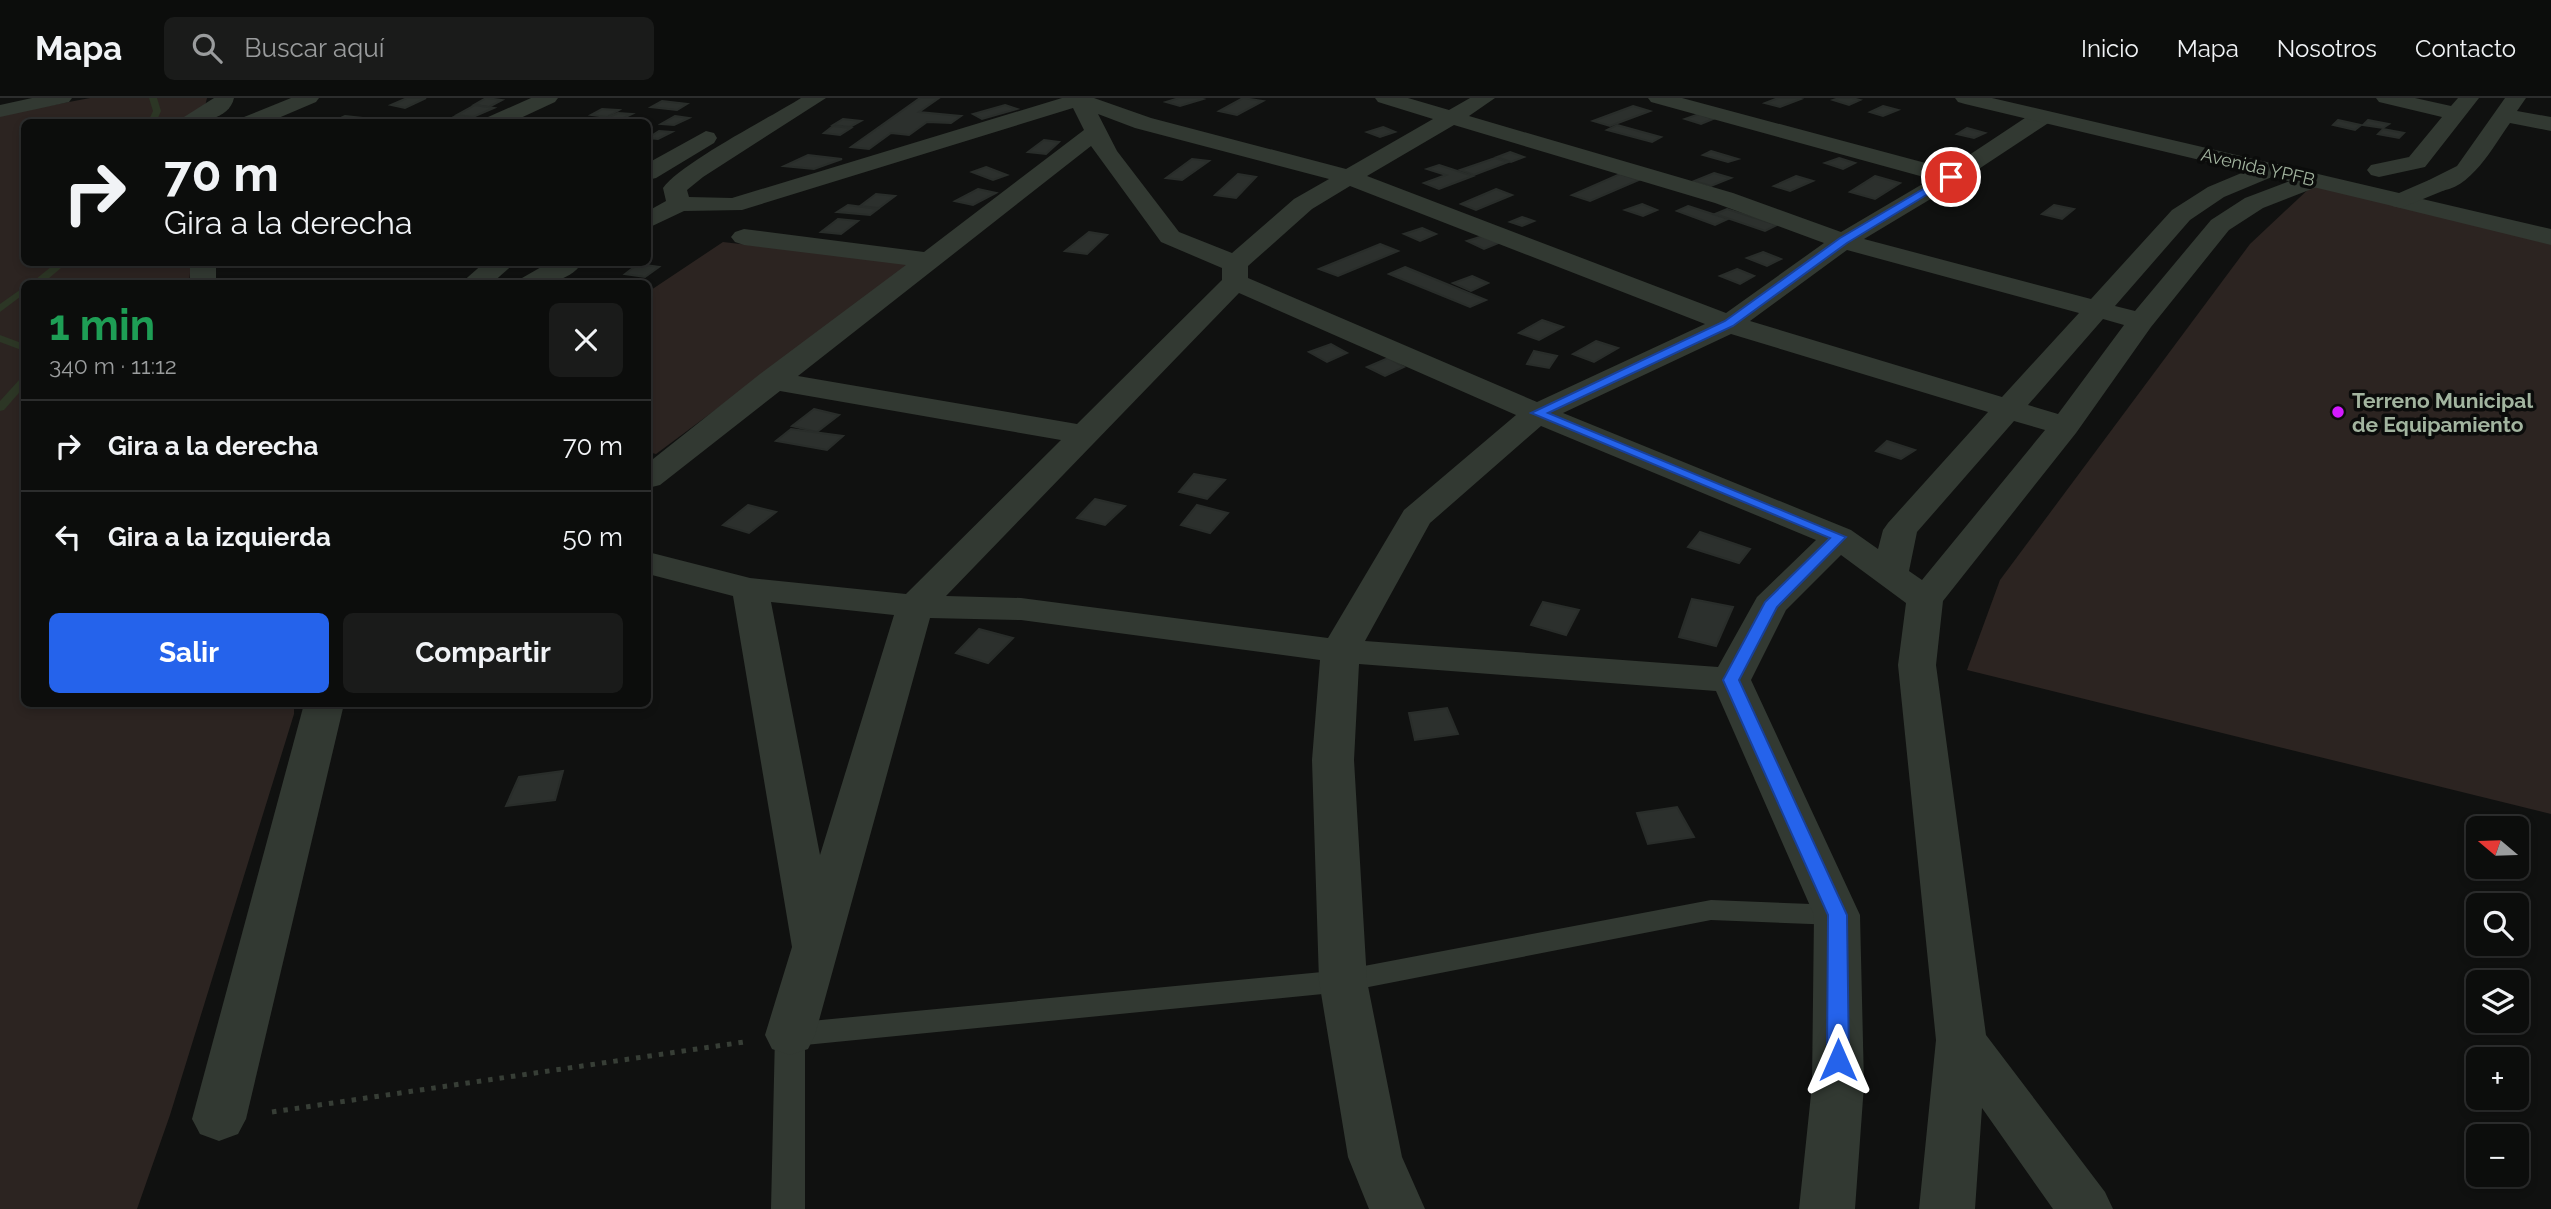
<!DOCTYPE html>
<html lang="es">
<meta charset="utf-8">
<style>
body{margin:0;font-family:Raleway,sans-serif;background:#1a1b1a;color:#f1f3f6;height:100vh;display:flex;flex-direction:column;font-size:26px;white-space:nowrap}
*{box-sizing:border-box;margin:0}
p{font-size:23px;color:#9a9c9d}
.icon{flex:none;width:38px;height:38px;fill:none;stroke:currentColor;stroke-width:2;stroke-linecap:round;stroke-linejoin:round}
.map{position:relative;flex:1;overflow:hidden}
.side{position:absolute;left:21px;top:182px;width:630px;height:427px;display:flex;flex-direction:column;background:#0c0d0c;border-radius:10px;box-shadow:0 4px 10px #0003,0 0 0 2px #2c2d2d}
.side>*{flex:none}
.hud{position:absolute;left:21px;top:21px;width:630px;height:147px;border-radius:10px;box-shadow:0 4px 10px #0003,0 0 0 2px #2c2d2d;background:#0c0d0c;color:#f1f3f6;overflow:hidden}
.needle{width:46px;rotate:289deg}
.controls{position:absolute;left:2466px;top:718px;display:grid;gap:14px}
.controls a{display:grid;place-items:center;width:63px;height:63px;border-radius:10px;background:#0c0d0c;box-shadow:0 4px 10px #0003,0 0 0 2px #2c2d2d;font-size:35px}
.pin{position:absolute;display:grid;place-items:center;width:60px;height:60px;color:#fff;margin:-30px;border:4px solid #fff;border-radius:50%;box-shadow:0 2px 7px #0007}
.me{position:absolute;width:77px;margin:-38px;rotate:0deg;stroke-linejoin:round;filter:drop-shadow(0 0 5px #0008)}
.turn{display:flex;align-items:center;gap:24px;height:147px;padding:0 28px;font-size:32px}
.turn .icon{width:91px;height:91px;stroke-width:2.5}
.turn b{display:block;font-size:49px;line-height:60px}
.round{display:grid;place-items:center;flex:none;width:74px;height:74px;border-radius:10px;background:#1a1b1a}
.overview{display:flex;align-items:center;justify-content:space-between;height:119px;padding:0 28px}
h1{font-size:42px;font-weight:700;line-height:52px;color:#1e9e55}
.button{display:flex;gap:14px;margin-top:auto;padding:14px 28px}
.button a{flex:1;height:80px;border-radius:10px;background:#2563eb;color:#fff;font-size:28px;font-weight:700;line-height:80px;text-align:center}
.button a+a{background:#1a1b1a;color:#f1f3f6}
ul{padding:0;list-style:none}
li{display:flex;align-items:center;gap:21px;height:91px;padding:0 28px;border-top:2px solid #2c2d2d}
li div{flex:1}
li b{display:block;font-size:26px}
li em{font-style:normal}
header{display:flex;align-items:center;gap:42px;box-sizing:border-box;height:98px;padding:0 35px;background:#0c0d0c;border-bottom:2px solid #2c2d2d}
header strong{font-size:33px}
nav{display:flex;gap:38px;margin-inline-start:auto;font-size:24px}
.search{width:490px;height:63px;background:#1a1b1a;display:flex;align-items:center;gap:18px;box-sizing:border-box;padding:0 24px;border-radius:10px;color:#9a9c9d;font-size:26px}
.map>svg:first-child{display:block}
.green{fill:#2c2421}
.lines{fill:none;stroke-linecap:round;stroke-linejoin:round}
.stream{fill:#2c3625;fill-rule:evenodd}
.building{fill:#2c302d;stroke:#292d2a;stroke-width:2}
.path{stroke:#373e36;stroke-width:5;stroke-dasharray:4.5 7;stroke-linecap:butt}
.service{fill:#323932;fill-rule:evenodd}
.minor{fill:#323932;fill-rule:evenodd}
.tertiary{fill:#323932;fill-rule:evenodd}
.route{fill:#2563eb;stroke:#184099;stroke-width:2}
.poi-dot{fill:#d41aff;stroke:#0b0c0b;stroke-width:2.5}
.labels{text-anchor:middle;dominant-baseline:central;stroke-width:7;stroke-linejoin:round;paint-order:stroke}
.far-street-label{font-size:18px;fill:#a2b49f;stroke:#0b0c0b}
.poi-label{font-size:21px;font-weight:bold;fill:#a2b49f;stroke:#0b0c0b;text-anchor:start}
</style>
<header>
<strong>Mapa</strong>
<div class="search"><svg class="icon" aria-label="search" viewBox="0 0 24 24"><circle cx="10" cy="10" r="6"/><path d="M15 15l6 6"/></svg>Buscar aquí</div>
<nav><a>Inicio</a><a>Mapa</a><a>Nosotros</a><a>Contacto</a></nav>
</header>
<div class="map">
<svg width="2551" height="1111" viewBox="0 0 2551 1111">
<rect width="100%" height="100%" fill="#101110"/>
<!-- green -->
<g class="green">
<path d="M90,0H207L205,8L177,24H24V164L191,165L189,185L24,186V606H294V616L170,1017L137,1111H0V17Z"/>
<path d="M2315,85L2551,146V716L1967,572L2000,482L2250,146Z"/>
<path d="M723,144L912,166L656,356L648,354V194Z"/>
</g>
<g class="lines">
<!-- stream -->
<g class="stream">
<path d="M149,0H157L161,13L156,24H148L153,13Z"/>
<path d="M57,164H68L42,186H30Z"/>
<path d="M24,189V196L0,214V206Z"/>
<path d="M0,237L24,246V253L0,244Z"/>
<path d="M24,280V289L4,312L0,313V303L20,281Z"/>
</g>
</g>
<!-- building -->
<g class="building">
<path d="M407,0H426L405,10L391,7Z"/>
<path d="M486,0L502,2L489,9L474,7Z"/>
<path d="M920,0H939L919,14L961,18L951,25L927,24L909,37L891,35L869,51L851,49Z"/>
<path d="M1179,0H1199L1203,1L1180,8L1166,4Z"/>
<path d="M1243,0L1263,3L1237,17L1219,13Z"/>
<path d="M1778,0H1797L1801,1L1780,9L1765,5Z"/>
<path d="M1839,0H1852L1860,2L1849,7L1833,2Z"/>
<path d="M662,3L687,6L677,12L651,9Z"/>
<path d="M475,7L494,10L473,19L457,17Z"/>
<path d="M1005,7L1017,11L982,21L973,16Z"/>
<path d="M1633,8L1650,13L1610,28L1593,23Z"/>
<path d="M1883,8L1898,12L1883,18L1870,14Z"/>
<path d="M602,11L619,12L607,19L591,17Z"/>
<path d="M618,15L632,16L615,24H598Z"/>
<path d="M1699,16L1713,21L1701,26L1685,21Z"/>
<path d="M345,18L364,20L355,24H332Z"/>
<path d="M456,18L473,20L463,24H443Z"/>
<path d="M675,18L689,20L674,27L661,26Z"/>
<path d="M843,21L861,23L850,29L833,27Z"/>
<path d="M2338,22L2361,27L2355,32L2333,27Z"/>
<path d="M2368,22L2389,26L2383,30L2363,27Z"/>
<path d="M1617,27L1661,39L1652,44L1607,32Z"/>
<path d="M833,28L851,30L840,37L824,35Z"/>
<path d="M1383,29L1395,34L1380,39L1367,34Z"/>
<path d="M1967,30L1985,35L1974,40L1957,36Z"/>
<path d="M2383,31L2404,35L2399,40L2378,36Z"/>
<path d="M659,33L672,34L658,41L648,40Z"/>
<path d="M1044,42L1059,44L1046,56L1028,54Z"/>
<path d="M1711,53L1738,61L1728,64L1703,57Z"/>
<path d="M1510,54L1524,59L1511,64L1497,59Z"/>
<path d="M808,57L842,61L814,71L784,68Z"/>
<path d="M1495,60L1508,64L1474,77L1460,72Z"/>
<path d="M1839,60L1855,65L1843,71L1825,65Z"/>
<path d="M1192,61L1209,63L1182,82L1166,80Z"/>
<path d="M1439,67L1473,78L1439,91L1424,85L1446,77L1427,71Z"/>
<path d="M986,69L1007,77L993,82L972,74Z"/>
<path d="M1714,75L1731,80L1711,88L1694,83Z"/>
<path d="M1238,76L1256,79L1236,100L1215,97Z"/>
<path d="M1620,76L1639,82L1590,103L1572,97Z"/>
<path d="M1796,78L1813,83L1790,93L1774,88Z"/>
<path d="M1875,78L1900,85L1875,101L1850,94Z"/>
<path d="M978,91L996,95L973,107L955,103Z"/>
<path d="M1496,91L1512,97L1476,112L1461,106Z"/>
<path d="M876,96L895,98L879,110L860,108Z"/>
<path d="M1642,106L1657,112L1643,118L1625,112Z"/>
<path d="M848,107L878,111L870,117L837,114Z"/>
<path d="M2054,107L2074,111L2062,121L2042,116Z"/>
<path d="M1688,108L1728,121L1715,127L1677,113Z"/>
<path d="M1727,111L1777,127L1765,133L1715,116Z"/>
<path d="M1522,119L1534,123L1522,128L1510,124Z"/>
<path d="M838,121L858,123L841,136L821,134Z"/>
<path d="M1422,130L1436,136L1420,143L1404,136Z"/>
<path d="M1089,134L1107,137L1087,156L1065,153Z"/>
<path d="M1486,137L1501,144L1484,151L1467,143Z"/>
<path d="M1380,146L1398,153L1338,178L1319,171Z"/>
<path d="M1763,154L1781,161L1767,168L1747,160Z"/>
<path d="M638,166L659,169L645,179L625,176Z"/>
<path d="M1405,169L1486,202L1470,209L1389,176Z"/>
<path d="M1737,171L1754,178L1740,186L1720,178Z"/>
<path d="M1472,178L1488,185L1471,193L1453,185Z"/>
<path d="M1542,222L1563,229L1539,242L1519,235Z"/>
<path d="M1596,243L1618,250L1594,264L1573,256Z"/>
<path d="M1331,246L1347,255L1327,264L1309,254Z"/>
<path d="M1534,253L1557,258L1549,270L1527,266Z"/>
<path d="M1388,260L1404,269L1385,278L1367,269Z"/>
<path d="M814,311L839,317L817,334L792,328Z"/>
<path d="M791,331L843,338L827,352L776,343Z"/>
<path d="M1887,343L1915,352L1901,361L1876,353Z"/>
<path d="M1194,376L1225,382L1207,401L1179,394Z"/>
<path d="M1095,401L1125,408L1105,427L1077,420Z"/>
<path d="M748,407L776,414L749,435L723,427Z"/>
<path d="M1197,407L1228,415L1210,435L1181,427Z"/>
<path d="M1700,434L1750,451L1739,465L1688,449Z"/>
<path d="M1692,501L1733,509L1716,548L1679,539Z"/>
<path d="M1543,504L1579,512L1566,537L1531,527Z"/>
<path d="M979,531L1013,540L988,565L956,555Z"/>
<path d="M1447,610L1458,636L1415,642L1409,615Z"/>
<path d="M563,673L555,702L506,708L519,679Z"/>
<path d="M1677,709L1694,739L1648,746L1637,715Z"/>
</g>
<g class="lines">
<!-- path -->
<path class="path" d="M272,1014L744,944"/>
<!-- service -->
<path class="service" d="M1711,802L1837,807L1847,810L1851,817L1847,824L1837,827L1711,822L1343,894L805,947V1111H771L775,937L779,929L790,925L1343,872Z"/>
<!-- minor -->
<g class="minor">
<path d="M32,0H72L69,4L0,19V7Z"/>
<path d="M214,0H234C229,22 200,24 182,24L184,19Z"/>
<path d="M291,0H319L316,4L269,24H241L244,19Z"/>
<path d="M531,0H558L555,4L512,24H485L488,19Z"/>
<path d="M801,0H826L703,79L687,92L689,99L732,100L1062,0H1094L1151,20L1346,71L1433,21L1378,4L1375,0H1408L1449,12L1470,0H1495L1469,18L1733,95L1841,134L1931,81L1651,4L1648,0H1682L1948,71L2034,14H2050L2053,19L2050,24L1959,84L1864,141L2091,201L2172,112L2208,89L2263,66H2279L2283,71L2279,76L2224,99L2190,122L2115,208L2135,213L2211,122L2245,100L2306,77H2322L2326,82L2322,87L2263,110L2229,132L2151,229L2076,335L1943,503L1936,567L1986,937L2105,1094L2113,1111H2053L1982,1010L1975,1111H1919L1936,942L1898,567L1906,505L1841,457L1786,512L1751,582L1860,817L1864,987L1855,1111H1799L1812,987L1814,817L1716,593L1359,566L1354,662L1367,883L1402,1059L1425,1111H1369L1348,1059L1319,883L1312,662L1320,562L1021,522L930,520L815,937L808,951L790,957L772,951L765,937L792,849L733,498L648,476V454L750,480L906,496L1061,342L780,293L660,387L648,390V365L760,276L906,167L744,147L735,144L731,139L735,134L744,131L924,154L1084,32L1073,10L742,112L684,113L648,130V113L666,103L663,90C681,65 771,19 801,0ZM1098,16L1135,30L1329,81L1294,101L1232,155L1179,134L1117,53ZM1454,27L1715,105L1824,145L1726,215L1367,78ZM1091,48L1161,144L1222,170V182L1077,326L798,278ZM1350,88L1705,226L1537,304L1248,180V168L1312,111ZM1847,152L2079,215L2002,299L1750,223ZM1239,195L1516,317L1404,412L1328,540L1021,500L946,498ZM2103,221L2124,227L2058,316L2028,307ZM1731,236L1988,314L1888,425L1883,432L1878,451L1851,432L1563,315ZM2014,323L2045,332L1922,482L1909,473L1917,434ZM1541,328L1816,442L1757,499L1718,569L1365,543L1430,425ZM771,504L894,517L820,757Z"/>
<path d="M2376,0H2415L2451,8L2458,0H2479L2425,69L2379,79L2371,77L2367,72L2371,67L2409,59L2442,19L2379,4Z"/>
<path d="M2505,0H2526L2517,13L2551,19V33L2510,25C2492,50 2466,101 2429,92L2425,87L2429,82L2457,68Z"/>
<path d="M706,33L714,35L717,40L714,45L656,80L648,82V65Z"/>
<path d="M2401,96L2551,131V147L2392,108L2389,103L2392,98Z"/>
<rect x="190" y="164" width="26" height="22"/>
<path d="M485,164H516L491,186H460Z"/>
<path d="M550,164H583C568,186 541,186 518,186L522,180Z"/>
<path d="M304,606H344L246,1021L238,1036L219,1043L200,1036L192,1021Z"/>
</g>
<!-- tertiary -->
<path class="tertiary" d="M1955,0H1992L2399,95L2429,82H2445L2449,87L2445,92L2401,110L1965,6L1958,4Z"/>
</g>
<!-- route -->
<path class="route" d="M1947,77L1956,79L1847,145L1733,228L1548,315L1846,439L1777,509L1739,582L1847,817L1849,962L1846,968L1838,971L1831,968L1827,962L1828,817L1723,582L1765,504L1830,440L1531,315L1725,223L1840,140Z"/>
<!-- markers -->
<circle class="poi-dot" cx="2338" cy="314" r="7"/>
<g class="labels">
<!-- far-street labels -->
<g class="far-street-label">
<text transform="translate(2258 69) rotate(13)">Avenida YPFB</text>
</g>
<!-- poi labels -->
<g class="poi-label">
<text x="2352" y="302">Terreno Municipal<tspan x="2352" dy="24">de Equipamiento</tspan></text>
</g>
</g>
</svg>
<div class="controls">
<a><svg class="needle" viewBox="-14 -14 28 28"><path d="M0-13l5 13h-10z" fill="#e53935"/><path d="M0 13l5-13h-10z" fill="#9a9c9d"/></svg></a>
<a><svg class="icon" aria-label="search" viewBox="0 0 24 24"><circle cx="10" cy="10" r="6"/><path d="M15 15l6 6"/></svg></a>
<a><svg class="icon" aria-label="layers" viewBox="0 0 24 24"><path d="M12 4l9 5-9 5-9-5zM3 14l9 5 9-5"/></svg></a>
<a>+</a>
<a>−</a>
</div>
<div class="pin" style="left:1951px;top:79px;background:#d93025"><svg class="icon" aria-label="arrive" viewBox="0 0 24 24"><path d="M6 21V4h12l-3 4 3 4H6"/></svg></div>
<svg class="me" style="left:1838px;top:962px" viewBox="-20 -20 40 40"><path d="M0-17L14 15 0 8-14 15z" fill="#2563eb" stroke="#fff" stroke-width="4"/></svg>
<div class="hud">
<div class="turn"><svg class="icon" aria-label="right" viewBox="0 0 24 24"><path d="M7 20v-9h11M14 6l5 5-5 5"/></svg><div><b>70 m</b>Gira a la derecha</div></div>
</div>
<section class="side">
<div class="overview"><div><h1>1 min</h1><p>340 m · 11:12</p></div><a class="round"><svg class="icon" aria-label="close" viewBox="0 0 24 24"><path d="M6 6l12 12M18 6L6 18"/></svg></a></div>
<ul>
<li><svg class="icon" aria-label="right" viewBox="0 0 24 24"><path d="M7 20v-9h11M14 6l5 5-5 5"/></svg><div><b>Gira a la derecha</b></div><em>70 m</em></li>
<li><svg class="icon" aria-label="left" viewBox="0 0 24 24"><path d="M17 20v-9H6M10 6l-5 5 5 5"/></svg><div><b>Gira a la izquierda</b></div><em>50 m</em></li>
</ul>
<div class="button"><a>Salir</a><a>Compartir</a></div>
</section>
</div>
